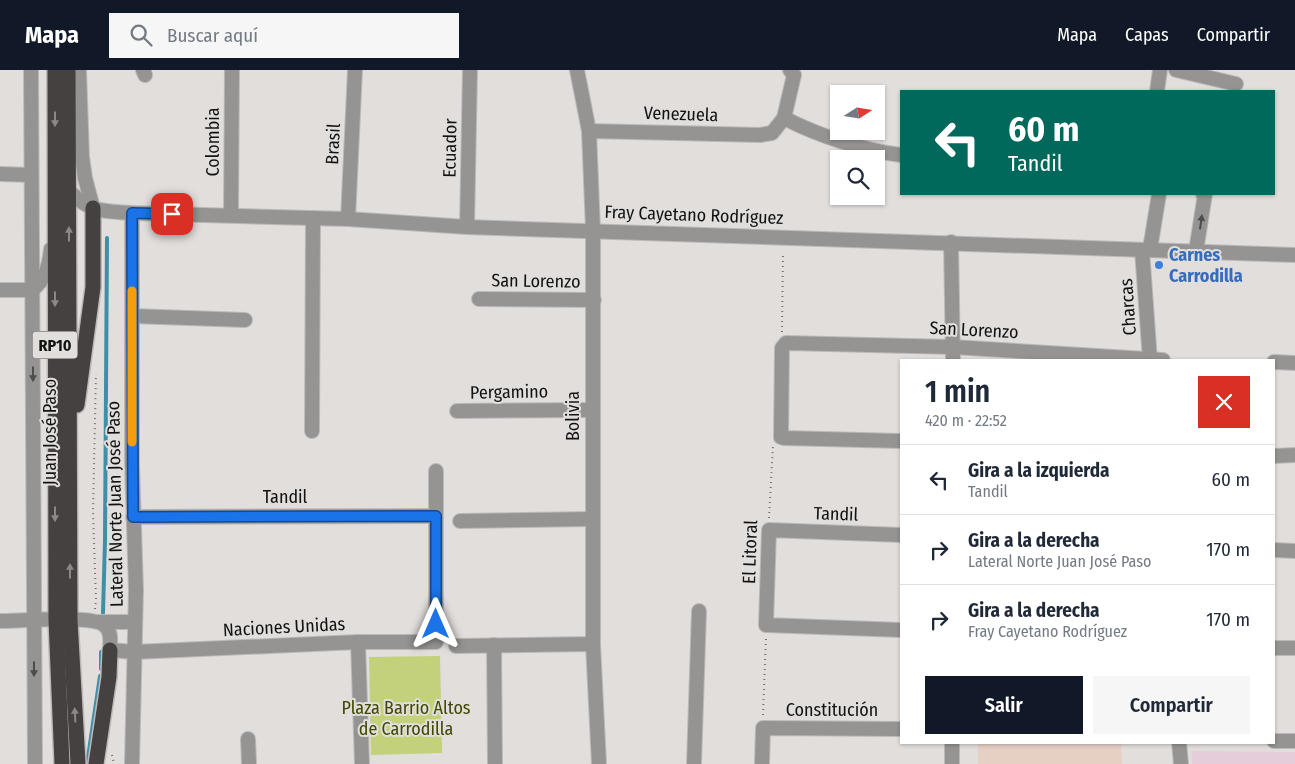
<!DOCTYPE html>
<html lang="es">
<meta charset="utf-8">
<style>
body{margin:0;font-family:"Fira Sans Condensed",sans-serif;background:#f6f6f7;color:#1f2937;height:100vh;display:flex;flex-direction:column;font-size:19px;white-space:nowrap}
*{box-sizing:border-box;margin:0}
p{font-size:16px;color:#747a83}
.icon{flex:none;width:28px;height:28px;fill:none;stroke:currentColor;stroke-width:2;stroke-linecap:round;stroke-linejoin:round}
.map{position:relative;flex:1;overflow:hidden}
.sheet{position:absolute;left:900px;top:289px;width:375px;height:385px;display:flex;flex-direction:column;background:#fff;border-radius:0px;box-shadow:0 1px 4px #0004}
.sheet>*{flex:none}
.top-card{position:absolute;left:900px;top:20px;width:375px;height:105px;border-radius:0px;box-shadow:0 1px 4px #0004;background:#00695c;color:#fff;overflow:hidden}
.needle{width:32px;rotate:78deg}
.tools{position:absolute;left:830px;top:15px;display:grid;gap:10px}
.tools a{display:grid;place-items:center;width:55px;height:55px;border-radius:0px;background:#fff;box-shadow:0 1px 4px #0004;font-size:25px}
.pin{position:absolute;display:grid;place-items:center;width:42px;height:42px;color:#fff;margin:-21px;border-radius:10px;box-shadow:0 2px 8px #0006}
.me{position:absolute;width:55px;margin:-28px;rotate:0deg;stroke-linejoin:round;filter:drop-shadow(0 0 4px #0008)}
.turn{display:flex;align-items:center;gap:18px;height:105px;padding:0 25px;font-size:22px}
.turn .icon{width:65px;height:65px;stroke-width:2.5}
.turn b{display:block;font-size:35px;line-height:42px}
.round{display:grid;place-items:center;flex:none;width:52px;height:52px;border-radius:0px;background:#f6f6f7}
.summary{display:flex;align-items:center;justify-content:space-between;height:85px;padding:0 25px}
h1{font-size:30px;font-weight:600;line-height:38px}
.primary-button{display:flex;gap:10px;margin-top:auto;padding:10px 25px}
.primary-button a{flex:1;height:58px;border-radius:0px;background:#111827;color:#fff;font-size:20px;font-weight:600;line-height:58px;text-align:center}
.primary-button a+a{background:#f6f6f7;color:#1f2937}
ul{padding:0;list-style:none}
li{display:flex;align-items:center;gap:15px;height:70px;padding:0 25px;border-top:1px solid #e0e1e3}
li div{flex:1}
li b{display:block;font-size:19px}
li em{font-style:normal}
header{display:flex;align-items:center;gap:30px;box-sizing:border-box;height:70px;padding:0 25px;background:#111827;color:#fff}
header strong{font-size:24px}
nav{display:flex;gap:28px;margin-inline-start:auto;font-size:18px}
.search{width:350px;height:45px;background:#f6f6f7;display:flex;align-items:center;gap:12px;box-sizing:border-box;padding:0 18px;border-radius:0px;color:#747a83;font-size:19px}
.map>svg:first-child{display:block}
.industrial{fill:#e5ced9}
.education{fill:#e6d0c4}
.green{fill:#c3d17a}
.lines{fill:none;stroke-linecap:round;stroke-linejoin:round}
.stream{stroke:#408fa8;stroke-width:4}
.minor-casing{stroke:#bcb9b8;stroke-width:16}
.highway-casing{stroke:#bcb9b8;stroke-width:18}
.path{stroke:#72706f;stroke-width:2;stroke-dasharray:1 4;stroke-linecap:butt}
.minor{stroke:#959493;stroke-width:14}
.highway{stroke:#444140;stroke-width:15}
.oneway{fill:#8b8886}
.oneway2{fill:#4e4c4c}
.route-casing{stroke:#114b97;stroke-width:12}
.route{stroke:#1a73e8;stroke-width:9}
.slow{stroke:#f59e0b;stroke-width:9}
.shop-dot{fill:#3f7fe0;stroke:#e1dedc;stroke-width:2}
.labels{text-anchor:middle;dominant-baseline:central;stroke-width:4;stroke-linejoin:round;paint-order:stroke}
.shield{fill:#e1dedc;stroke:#514f4f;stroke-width:1}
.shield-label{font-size:16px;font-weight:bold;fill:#131212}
.street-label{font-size:18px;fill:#131212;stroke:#e1dedc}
.shop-label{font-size:18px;font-weight:bold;fill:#366cbe;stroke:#e1dedc;text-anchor:start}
.park-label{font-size:18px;fill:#414802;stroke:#e1dedc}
</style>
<header>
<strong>Mapa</strong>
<div class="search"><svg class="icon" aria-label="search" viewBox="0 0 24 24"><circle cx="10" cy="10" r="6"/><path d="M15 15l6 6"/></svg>Buscar aquí</div>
<nav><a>Mapa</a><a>Capas</a><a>Compartir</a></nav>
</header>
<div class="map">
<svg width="1295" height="694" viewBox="0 0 1295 694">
<rect width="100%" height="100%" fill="#e1dedc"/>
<!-- industrial -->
<path class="industrial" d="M1191,681L1295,682V694H1192Z"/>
<!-- education -->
<path class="education" d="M978,673H1121L1122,694H978Z"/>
<!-- green -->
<path class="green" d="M440,586L442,683L371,685L369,587Z"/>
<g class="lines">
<!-- stream -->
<g class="stream">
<path d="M103,543L105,471L107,168"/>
<path d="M101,599V582"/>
<path d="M87,694L100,606"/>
</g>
<defs>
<g id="minor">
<path d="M31,0L35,694"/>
<path d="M79,0L82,87L85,108L93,138"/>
<path d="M143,0L145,5"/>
<path d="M577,0L589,61L593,160V574L599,694"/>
<path d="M1176,0L1236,14"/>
<path d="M1157,21L1160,0"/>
<path d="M784,48C819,66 862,80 901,85"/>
<path d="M589,61L760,65L772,63L784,48L794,5L790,0"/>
<path d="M0,104L31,105"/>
<path d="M69,121C91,143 103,141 132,143L348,149L467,157L1295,185"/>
<path d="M231,145L232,0"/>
<path d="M348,149L355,0"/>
<path d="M467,157L470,0"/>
<path d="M951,172L953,290"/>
<path d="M1150,179L1159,124"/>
<path d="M1142,180L1150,290"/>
<path d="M1196,181L1205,124H1203"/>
<path d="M0,220H32"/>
<path d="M32,220C46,209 49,196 51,179"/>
<path d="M479,229L594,230"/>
<path d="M132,246L245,250"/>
<path d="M1274,292L1295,293"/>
<path d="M457,341L592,340"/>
<path d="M312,361L313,148"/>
<path d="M901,371L784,368L781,367L782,278L786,273L953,277L1163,290"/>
<path d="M1274,386L1295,385"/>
<path d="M133,447L436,446"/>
<path d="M460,451L592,449"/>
<path d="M901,465L769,460L766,555L901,560"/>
<path d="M1274,480L1295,481"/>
<path d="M0,551C18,551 92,545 104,555C112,561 110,571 110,580L134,582L358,572H436V401"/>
<path d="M99,552H135"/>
<path d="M358,572L362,694"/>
<path d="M494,575L495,694"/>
<path d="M456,576L593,574"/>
<path d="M1274,578H1295"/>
<path d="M248,669L249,694"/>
<path d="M1274,671H1295"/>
<path d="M952,672V694"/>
<path d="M1179,672L1181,694"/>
<path d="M132,694L136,520L132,394V143"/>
<path d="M694,694L699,541"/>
<path d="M762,694L763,658L901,659"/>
</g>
<g id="highway">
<path d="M55,0L56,550L62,694"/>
<path d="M68,0L70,550L78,694"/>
<path d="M77,335L93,217V138"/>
<path d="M96,694L109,607L110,580"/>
</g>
</defs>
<!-- minor casing -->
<use href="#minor" class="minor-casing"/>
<!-- highway casing -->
<use href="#highway" class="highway-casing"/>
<!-- path -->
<g class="path">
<path d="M782,262L783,182"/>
<path d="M769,448L773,376"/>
<path d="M95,539L96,530L93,442L96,304"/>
<path d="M763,645L766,567"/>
<path d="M112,685L114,694"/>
</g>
<!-- minor -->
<use href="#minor" class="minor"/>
<!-- highway -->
<use href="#highway" class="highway"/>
</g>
<!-- one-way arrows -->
<defs><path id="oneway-solid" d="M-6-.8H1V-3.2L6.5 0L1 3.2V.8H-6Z" transform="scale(1.25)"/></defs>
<g class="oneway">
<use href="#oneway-solid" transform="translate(55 49) rotate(90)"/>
<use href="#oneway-solid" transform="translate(69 164) rotate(-90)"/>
<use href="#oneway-solid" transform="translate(55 229) rotate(90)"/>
<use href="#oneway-solid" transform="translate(55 444) rotate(90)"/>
<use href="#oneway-solid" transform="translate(70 501) rotate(-90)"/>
<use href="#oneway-solid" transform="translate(75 645) rotate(-93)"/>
</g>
<g class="oneway2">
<use href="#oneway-solid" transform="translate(1201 152) rotate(-82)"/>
<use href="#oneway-solid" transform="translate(33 304) rotate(90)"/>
<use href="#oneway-solid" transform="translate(34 599) rotate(90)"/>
</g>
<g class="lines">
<defs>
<path id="route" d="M172,144L132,143L133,447L436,446V554"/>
</defs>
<!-- route casing -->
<use href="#route" class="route-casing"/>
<!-- route -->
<use href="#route" class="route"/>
<!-- slow -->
<path class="slow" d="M132,372V221"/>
</g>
<!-- markers -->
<circle class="shop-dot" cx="1159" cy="195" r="5"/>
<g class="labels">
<!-- shield labels -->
<rect class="shield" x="32.5" y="261.5" width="45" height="27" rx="4"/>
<g class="shield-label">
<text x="55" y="275">RP10</text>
</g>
<!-- street labels -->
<g class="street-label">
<text transform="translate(681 44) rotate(2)">Venezuela</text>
<text transform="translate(213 72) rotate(-90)">Colombia</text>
<text transform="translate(333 74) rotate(-87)">Brasil</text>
<text transform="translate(450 78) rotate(-89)">Ecuador</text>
<text transform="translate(694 145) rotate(2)">Fray Cayetano Rodríguez</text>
<text transform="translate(536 211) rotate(1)">San Lorenzo</text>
<text transform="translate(1128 237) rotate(-94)">Charcas</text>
<text transform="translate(974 260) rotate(3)">San Lorenzo</text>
<text transform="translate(509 322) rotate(-1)">Pergamino</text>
<text transform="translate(573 346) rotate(-90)">Bolivia</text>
<text transform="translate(50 362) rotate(-90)">Juan José Paso</text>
<text x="285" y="427">Tandil</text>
<text transform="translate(115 434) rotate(-91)">Lateral Norte Juan José Paso</text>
<text transform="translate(836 444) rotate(2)">Tandil</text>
<text transform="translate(750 482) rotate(-88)">El Litoral</text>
<text transform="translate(284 557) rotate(-3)">Naciones Unidas</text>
<text x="832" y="640">Constitución</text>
</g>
<!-- shop labels -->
<g class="shop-label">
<text x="1169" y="185">Carnes<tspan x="1169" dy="21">Carrodilla</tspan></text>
</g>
<!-- park labels -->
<g class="park-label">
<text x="406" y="638">Plaza Barrio Altos<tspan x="406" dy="21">de Carrodilla</tspan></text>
</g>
</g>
</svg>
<div class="tools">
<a><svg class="needle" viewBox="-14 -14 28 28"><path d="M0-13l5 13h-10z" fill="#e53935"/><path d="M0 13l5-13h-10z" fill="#747a83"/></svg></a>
<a><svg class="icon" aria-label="search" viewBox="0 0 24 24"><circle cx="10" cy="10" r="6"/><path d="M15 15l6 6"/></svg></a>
</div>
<div class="pin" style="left:172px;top:144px;background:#d93025"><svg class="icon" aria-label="arrive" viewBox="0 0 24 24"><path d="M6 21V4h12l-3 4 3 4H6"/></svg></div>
<svg class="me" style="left:436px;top:554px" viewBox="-20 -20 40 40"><path d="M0-17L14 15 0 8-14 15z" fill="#1a73e8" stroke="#fff" stroke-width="4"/></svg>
<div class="top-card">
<div class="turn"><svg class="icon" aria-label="left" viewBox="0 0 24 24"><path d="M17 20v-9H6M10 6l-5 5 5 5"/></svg><div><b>60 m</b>Tandil</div></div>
</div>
<section class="sheet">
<div class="summary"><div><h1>1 min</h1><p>420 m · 22:52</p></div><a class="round" style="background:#d93025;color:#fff"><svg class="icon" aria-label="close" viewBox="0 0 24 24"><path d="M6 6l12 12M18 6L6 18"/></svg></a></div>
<ul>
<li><svg class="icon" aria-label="left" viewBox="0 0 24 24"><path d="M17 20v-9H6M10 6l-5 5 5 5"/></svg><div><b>Gira a la izquierda</b><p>Tandil</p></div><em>60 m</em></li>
<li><svg class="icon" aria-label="right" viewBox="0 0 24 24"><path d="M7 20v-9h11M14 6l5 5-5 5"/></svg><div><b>Gira a la derecha</b><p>Lateral Norte Juan José Paso</p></div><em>170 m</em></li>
<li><svg class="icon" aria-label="right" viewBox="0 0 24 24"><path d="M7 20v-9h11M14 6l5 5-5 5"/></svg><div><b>Gira a la derecha</b><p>Fray Cayetano Rodríguez</p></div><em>170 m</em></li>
</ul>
<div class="primary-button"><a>Salir</a><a>Compartir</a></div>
</section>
</div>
